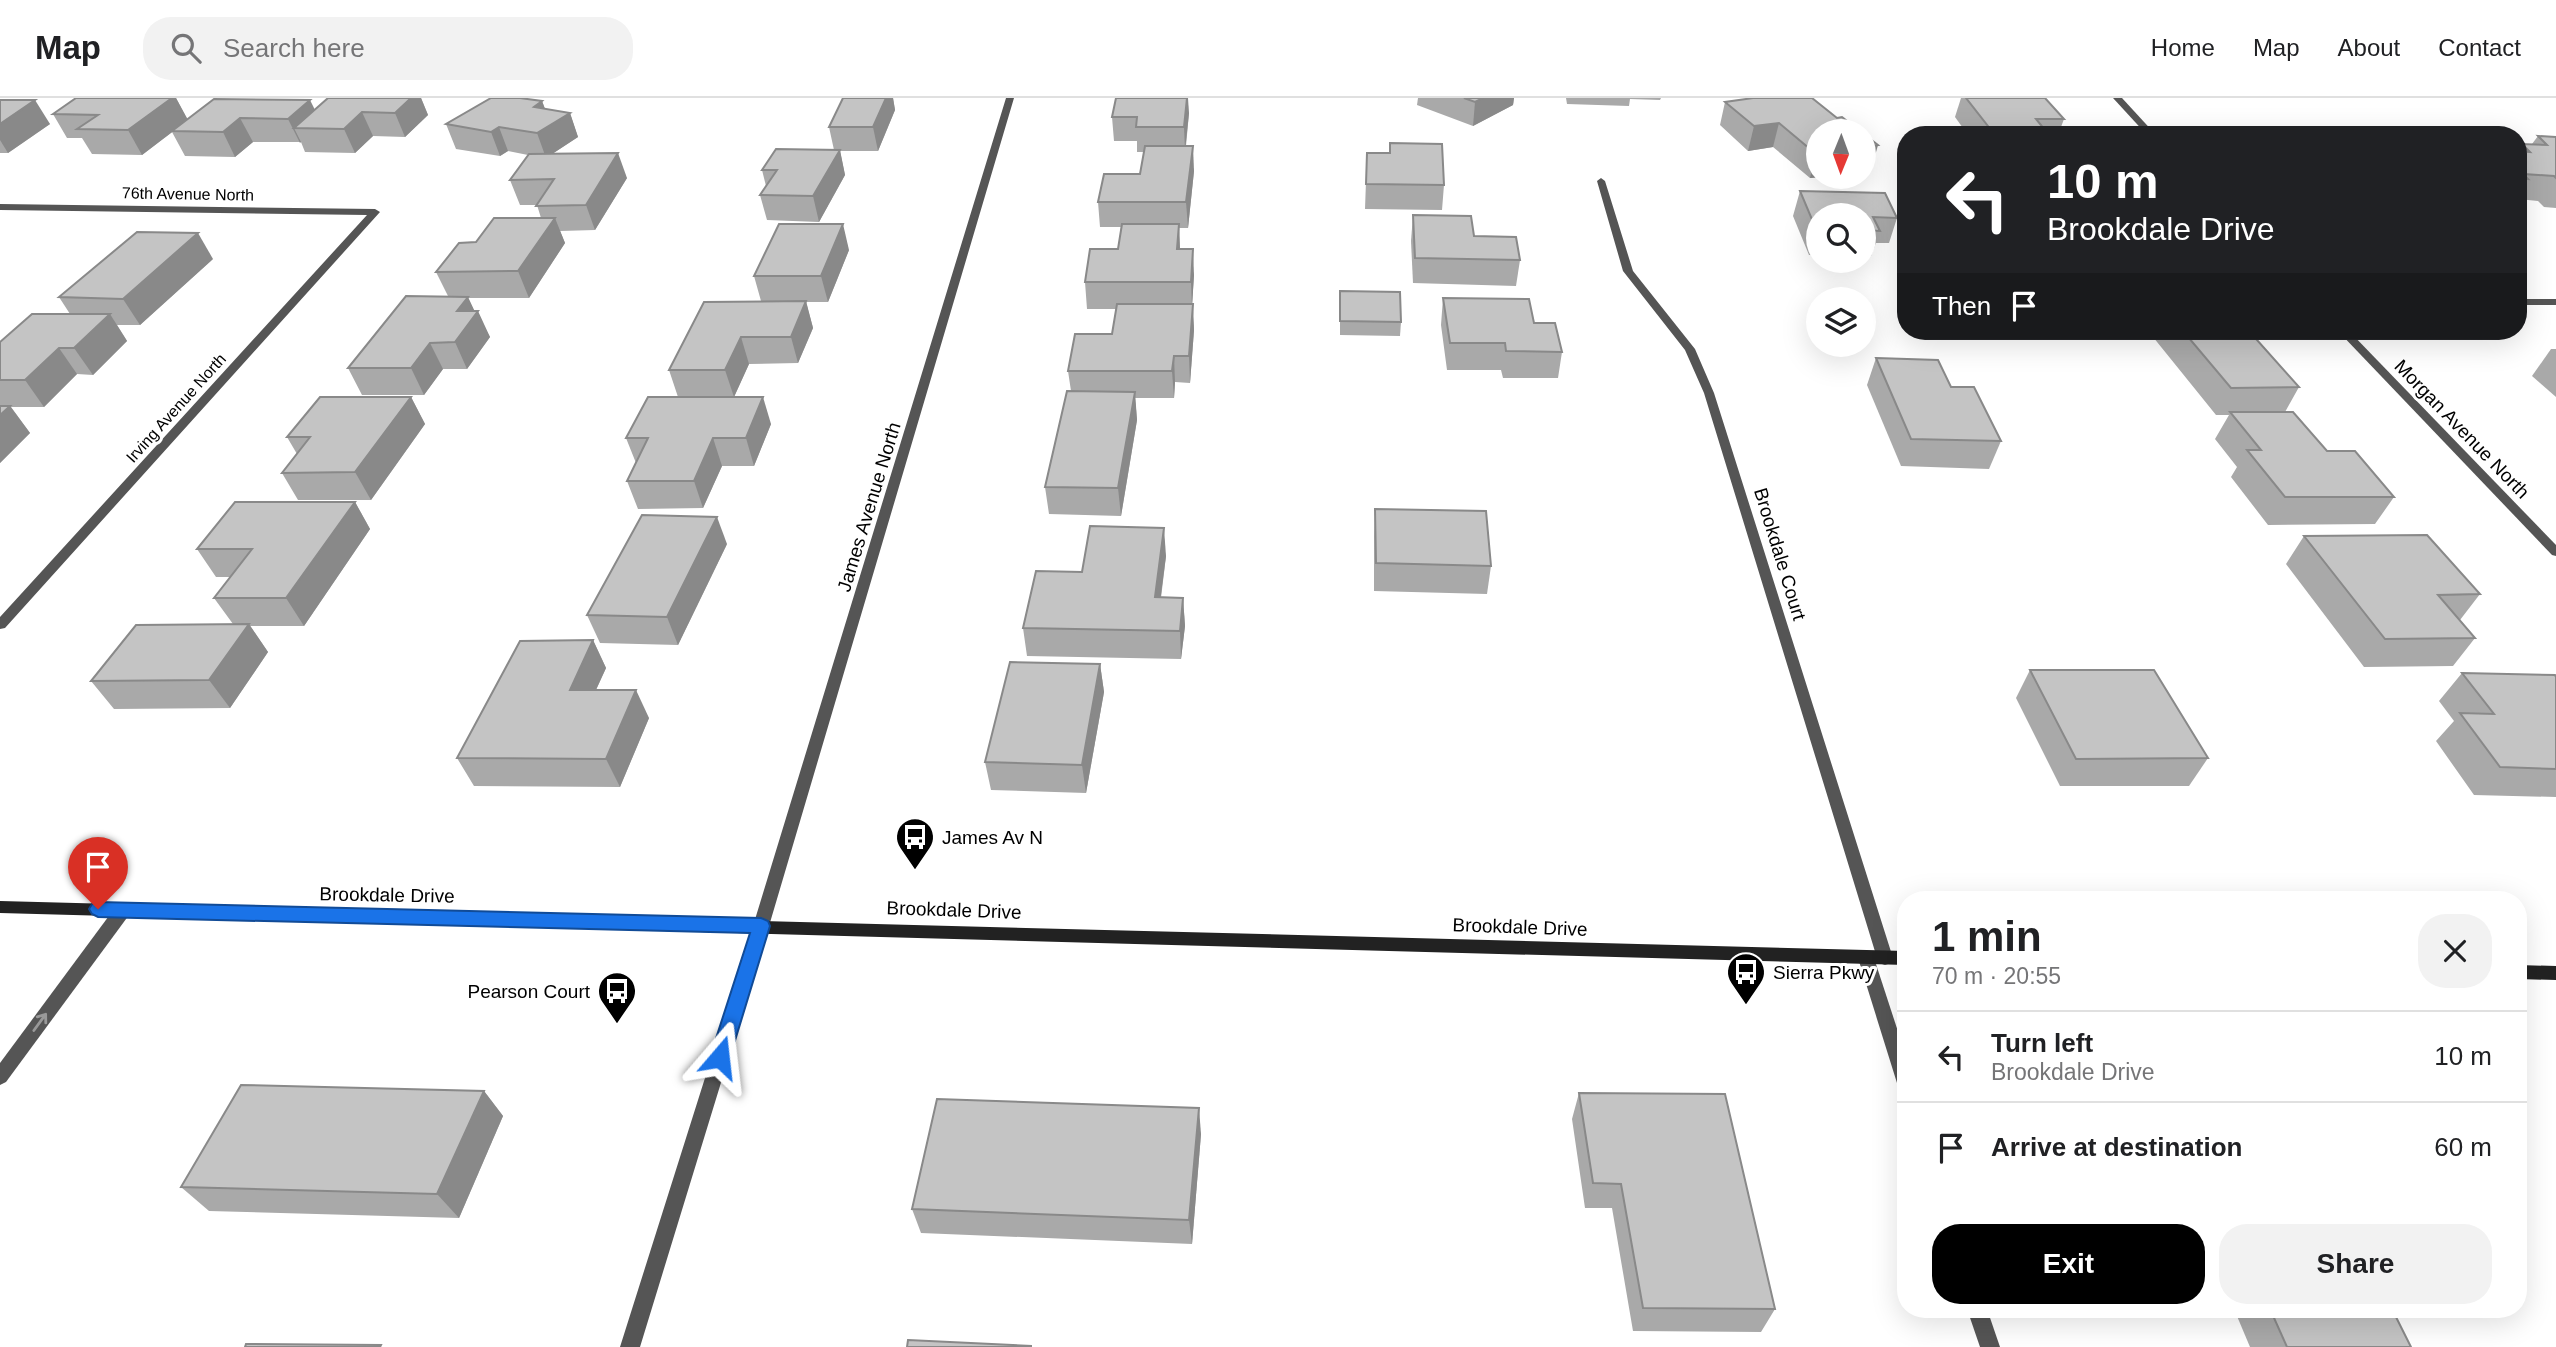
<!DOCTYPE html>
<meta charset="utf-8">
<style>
body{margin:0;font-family:Helvetica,sans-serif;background:#f2f2f2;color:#202124;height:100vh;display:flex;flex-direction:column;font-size:26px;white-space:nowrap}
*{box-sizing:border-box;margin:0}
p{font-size:23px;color:#757577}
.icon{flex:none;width:38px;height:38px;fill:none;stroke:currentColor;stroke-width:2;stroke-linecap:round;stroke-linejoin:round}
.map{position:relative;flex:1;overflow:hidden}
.sheet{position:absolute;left:1897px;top:793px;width:630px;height:427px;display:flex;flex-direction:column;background:#fff;border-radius:28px;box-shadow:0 7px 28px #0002}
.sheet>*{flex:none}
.guide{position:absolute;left:1897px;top:28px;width:630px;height:214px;border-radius:28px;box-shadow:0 7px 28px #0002;background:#202124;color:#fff;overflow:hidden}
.needle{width:46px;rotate:181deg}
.fabs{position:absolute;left:1806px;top:21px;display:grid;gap:14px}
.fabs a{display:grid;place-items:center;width:70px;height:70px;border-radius:50%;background:#fff;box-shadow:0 7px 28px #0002;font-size:35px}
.pin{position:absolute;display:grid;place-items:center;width:60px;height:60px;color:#fff;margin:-72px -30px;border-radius:50% 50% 50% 0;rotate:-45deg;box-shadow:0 0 7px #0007}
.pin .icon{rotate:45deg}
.me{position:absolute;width:77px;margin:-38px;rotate:17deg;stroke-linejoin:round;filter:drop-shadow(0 0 5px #0008)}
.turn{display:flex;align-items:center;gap:24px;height:147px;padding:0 35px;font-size:32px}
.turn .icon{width:91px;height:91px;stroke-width:2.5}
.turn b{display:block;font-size:49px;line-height:60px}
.then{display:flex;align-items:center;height:66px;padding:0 35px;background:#0003;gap:14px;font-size:26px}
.round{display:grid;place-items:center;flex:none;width:74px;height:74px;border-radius:28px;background:#f2f2f2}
.summary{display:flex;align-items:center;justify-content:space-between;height:119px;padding:0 35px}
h1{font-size:42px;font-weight:700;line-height:52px}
.primary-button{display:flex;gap:14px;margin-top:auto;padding:14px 35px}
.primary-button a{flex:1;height:80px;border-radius:28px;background:#000;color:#fff;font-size:28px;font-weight:700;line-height:80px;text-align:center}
.primary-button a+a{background:#f2f2f2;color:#202124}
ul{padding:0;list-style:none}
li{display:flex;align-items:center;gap:21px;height:91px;padding:0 35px;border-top:2px solid #e0e0e0}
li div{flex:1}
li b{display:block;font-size:26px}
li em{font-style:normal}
header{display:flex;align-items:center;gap:42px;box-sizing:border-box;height:98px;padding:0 35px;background:#fff;border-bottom:2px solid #e0e0e0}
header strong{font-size:33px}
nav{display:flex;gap:38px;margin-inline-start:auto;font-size:24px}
.search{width:490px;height:63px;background:#f2f2f2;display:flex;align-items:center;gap:18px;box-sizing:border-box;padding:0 24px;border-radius:28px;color:#757577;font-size:26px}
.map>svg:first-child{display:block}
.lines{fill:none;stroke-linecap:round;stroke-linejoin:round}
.lane{fill:#555;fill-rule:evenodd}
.street{fill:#555;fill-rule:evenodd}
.secondary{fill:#222;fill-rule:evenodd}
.wall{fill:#a9a9a9}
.shaded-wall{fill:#898989}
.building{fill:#c4c4c4;stroke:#898989;stroke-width:2}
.oneway{stroke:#999}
.route{fill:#1a73e8;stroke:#114b97;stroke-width:2}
.labels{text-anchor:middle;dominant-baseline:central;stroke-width:6;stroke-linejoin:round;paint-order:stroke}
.far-street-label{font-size:16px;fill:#000;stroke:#fff}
.street-label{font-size:19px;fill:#000;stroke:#fff}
.poi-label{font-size:19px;fill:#000;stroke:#fff;text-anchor:start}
</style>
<header>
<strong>Map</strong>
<div class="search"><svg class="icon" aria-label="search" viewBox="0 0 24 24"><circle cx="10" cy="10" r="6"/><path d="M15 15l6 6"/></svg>Search here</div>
<nav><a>Home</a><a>Map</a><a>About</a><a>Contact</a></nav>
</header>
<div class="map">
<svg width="2556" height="1249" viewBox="0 0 2556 1249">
<rect width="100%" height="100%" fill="#fff"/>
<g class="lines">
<!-- lane -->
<path class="lane" d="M123,806L129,807L131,812L129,817L6,984L0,987V965L117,807Z"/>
<!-- street -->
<g class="street">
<path d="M1006,0H1014L769,828L640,1249H620L753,828Z"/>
<path d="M2113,0H2122L2156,37H2147Z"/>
<path d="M1601,80L1605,83L1633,173L1695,251L1714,295L1893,860L1891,865L1885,867L1879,865L1877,860L1704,295L1685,252L1623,173L1597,83Z"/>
<path d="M0,106L375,111L380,114L5,530L0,531V519L367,117L0,112Z"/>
<rect x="2518" y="201" width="38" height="6"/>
<path d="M2338,233H2349L2556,447V458L2552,457Z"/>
<path d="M1866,853L1872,855L1874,860L1906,958V993L1900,990L1897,985L1858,860L1860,855Z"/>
<path d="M1967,1211H1987L2000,1249H1980Z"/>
</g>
<!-- secondary -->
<g class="secondary">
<path d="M0,803L1906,853V867L0,815Z"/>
<path d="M2518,867L2556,868V882L2518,881Z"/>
</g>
</g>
<!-- wall -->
<g class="wall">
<path d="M176,0L187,21L315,12L328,0H421L428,17L405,39L373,38L355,55L305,54L301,44H253L235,59L185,58L172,34L142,57L92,56L82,40H67L53,16Z"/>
<path d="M843,0H893L895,12L878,53H840L845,77L819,124L767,122L760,97L766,88L762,72L834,52L829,29Z"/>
<path d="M1418,0H1514L1513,7L1473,28L1417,7Z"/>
<path d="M1566,0H1661L1660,2L1630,1L1629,8L1567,6Z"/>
<path d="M1961,0H2045L2064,21L2058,37H1968L1955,19Z"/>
<path d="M0,2L50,26L8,55H0Z"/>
<path d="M542,3L545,11L570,15L578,39L552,56L627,80L595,132L560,133L565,145L529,200H468L474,213L490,239L467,271H443L424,297H362L348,270L448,198L436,174L476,144L541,120L537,107H520L510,82L528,57L508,53L500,58L456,51L446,26Z"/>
<path d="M1725,4L1837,20L1818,79H1821L1810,80L1773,49L1748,53L1720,27Z"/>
<path d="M1189,15L1186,48L1194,73L1188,130H1179L1180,151L1194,177L1192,206L1194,232L1190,285L1175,284L1174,300H1135L1137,322L1121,418L1049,416L1045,389L1071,293L1068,273L1112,236L1116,211H1087L1085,184L1118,151L1121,129H1100L1098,104L1140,76L1144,54H1137V43H1114L1112,19Z"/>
<path d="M2430,30L2471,37H2426Z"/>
<path d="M2538,38L2556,39V110L2544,109L2538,103L2518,101V52L2522,46H2532Z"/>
<path d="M1390,45L1444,87L1442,112L1365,111L1367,55H1389Z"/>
<path d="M1800,93L1897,120L1889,145H1876L1871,158H1864V117H1818V157H1809L1793,118Z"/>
<path d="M1413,117L1474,138L1520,162L1516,188L1413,185L1411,143Z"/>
<path d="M849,152L828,204H806L813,230L798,265L749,266L734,299L771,326L754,368H722L703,410L638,411L627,383L636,365L626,340L678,299L669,272L761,203L754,178Z"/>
<path d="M213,161L140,227H117L127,243L93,277L77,276L44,309H11L30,335L0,365V244L70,216L59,199Z"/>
<path d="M1340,193L1401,224L1400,238L1340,237Z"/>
<path d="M1443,200L1534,225L1562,254L1558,280H1503L1501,272H1447L1441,227Z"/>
<path d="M2150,233H2249L2299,289L2285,314L2327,353L2394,399L2375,426L2268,427L2231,379L2237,369L2215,341L2229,317H2216L2149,234Z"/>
<path d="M2551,251H2556V299L2532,278Z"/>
<path d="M1876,260L1951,289L2001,343L1989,371L1901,368L1867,287Z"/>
<path d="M411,299L425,326L371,402H298L282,375L297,356L287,339Z"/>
<path d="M355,404L370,431L304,528H250L268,554L230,610L114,611L91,583L233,526L214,500L230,479H216L197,451Z"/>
<path d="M1375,411L1491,468L1487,496L1374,493V438Z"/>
<path d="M2304,438L2480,496L2460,522L2475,540L2453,568L2364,569L2286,466Z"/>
<path d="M727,446L678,547L600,545L587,517Z"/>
<path d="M1166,458L1161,500H1183L1185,528L1181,561L1027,558L1023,530L1082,474Z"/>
<path d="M593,542L606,570L596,592L649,620L620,689L474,688L457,660Z"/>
<path d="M1100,566L1104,594L1086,695L991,692L985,664Z"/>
<path d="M2030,572L2208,660L2189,688H2060L2016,600Z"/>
<path d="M2462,575L2556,579V699L2474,697L2436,643L2454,623L2439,603Z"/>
<path d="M484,993L503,1018L459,1120L209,1113L181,1089Z"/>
<path d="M1579,995L1775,1211L1761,1234L1633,1233L1612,1110H1585L1572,1021Z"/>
<path d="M1201,1036L1192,1146L921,1135L912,1111Z"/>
<path d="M2234,1211H2392L2411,1249H2250Z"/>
</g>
<!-- shaded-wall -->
<g class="shaded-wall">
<path d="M172,0H176L188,22L142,57L128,32Z"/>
<path d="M411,0H421L428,17L405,39L395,15Z"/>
<path d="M886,0H893L895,12L878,53L873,29Z"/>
<path d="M1187,0H1188L1189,15L1185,53L1184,29Z"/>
<path d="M1483,0H1514L1513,7L1473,28L1475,4Z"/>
<path d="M35,2L50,26L8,55L0,42V26Z"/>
<path d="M310,2L322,26L294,30L301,44L300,45L288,21Z"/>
<path d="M542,3L551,27L570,15L578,39L546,60L537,35L534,9Z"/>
<path d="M362,14L373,38L355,55L344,31Z"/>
<path d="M240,20L253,44L235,59L223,34Z"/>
<path d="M1779,25L1773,49L1748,53L1754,28Z"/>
<path d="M499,29L508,53L500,58L491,34Z"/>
<path d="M1878,47L1871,72L1864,73V49Z"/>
<path d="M1193,48L1194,73L1188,130L1186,104Z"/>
<path d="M840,52L845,77L819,124L813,98Z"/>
<path d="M618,55L627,80L595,132L586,107Z"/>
<path d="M1818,55V79H1821L1810,80L1816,56Z"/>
<path d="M555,120L565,145L529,200L518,173Z"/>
<path d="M843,126L849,152L828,204L821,178Z"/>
<path d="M1179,126L1180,152L1177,151Z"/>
<path d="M198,135L213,161L140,227L123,201Z"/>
<path d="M1193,151L1194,177L1192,210L1191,184Z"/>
<path d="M468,199L476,216L478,213L490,239L467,271L455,244L457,213Z"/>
<path d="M806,203L813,230L798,265L791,239Z"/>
<path d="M1193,206L1194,232L1190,285L1189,258Z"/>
<path d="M110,216L127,243L93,277L74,250Z"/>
<path d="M741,239L749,266L734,299L725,272Z"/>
<path d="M430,245L443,271L424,297L411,270Z"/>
<path d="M59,250L77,276L44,309L25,282Z"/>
<path d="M1174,258L1175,284L1174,300L1172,273Z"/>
<path d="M1135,294L1137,322L1121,418L1118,390Z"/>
<path d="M411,299L425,326L371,402L355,374Z"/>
<path d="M763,299L771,326L754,368L746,340Z"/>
<path d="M10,308L30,335L0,365V317Z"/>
<path d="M713,340L722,368L703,410L694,383Z"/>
<path d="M355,404L370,431L304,528L286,500Z"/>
<path d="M717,419L727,446L678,547L667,519Z"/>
<path d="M1164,430L1166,458L1157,527L1155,499Z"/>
<path d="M1183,500L1185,528L1181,561L1180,533Z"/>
<path d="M249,526L268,554L230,610L209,582Z"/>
<path d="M593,542L606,570L583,620L570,592Z"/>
<path d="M1100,566L1104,594L1086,695L1082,667Z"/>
<path d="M636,592L649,620L620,689L606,661Z"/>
<path d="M484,993L503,1018L459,1120L437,1096Z"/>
<path d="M1199,1010L1201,1036L1192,1146L1189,1122Z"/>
</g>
<!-- building -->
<g class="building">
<path d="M76,0H172L128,32L77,31L98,17L53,16Z"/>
<path d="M328,0H411L395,15L362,14L344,31L294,30Z"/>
<path d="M491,0H520L542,3L534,9L570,15L537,35L499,29L491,34L446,26Z"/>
<path d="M843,0H886L873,29H829Z"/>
<path d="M1116,0H1187L1184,29H1136L1137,19H1112Z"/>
<path d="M1464,0H1483L1475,4Z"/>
<path d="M1753,0H1812L1837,20L1842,19L1860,33H1818V55L1816,56L1779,25L1754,28L1725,4Z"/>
<path d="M1966,0H2045L2064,21H2036L2049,37H1995Z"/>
<path d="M214,1L310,2L288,21L240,20L223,34L172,33Z"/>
<path d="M0,2H35L0,26Z"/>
<path d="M2430,30L2466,32L2471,37H2436Z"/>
<path d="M1864,36L1878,47L1864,49Z"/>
<path d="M2538,38L2556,39V80L2554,78L2523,76L2528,81L2518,80V53L2530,54L2522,46L2547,47Z"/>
<path d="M1390,45L1442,46L1444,87L1366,86L1367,55H1390Z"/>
<path d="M1145,48H1193L1186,104H1098L1104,76H1140Z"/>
<path d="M776,51L840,52L813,98L760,97L777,72H762Z"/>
<path d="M618,55L586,107L536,108L554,81L510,82L529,56Z"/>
<path d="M1800,93L1885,95L1897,120L1873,119L1880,133L1864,132V117H1818V131H1816Z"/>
<path d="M1413,117L1471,118L1474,138L1516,139L1520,162L1415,160Z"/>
<path d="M494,120H555L518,173L436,174L459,145L476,144Z"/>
<path d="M779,126H843L821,178H754Z"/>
<path d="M1122,126H1179L1177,151H1193L1191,184H1085L1090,151H1118Z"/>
<path d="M137,134L198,135L123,201L59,199Z"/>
<path d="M1340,193L1400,194L1401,224L1340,223Z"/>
<path d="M406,198L468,199L457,213H478L455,244L430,245L411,270H348Z"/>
<path d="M1443,200L1529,201L1534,225H1555L1562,254L1506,253L1505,245H1450Z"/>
<path d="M806,203L791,239H741L725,272H669L704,204Z"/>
<path d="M1117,206H1193L1189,258H1174L1172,273H1068L1075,236H1112Z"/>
<path d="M32,216H110L74,250H59L25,282H0V244Z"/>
<path d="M2183,233H2249L2299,289L2231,290Z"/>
<path d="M1876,260L1938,262L1951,289H1974L2001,343L1911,341Z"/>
<path d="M1067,293L1135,294L1118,390L1045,389Z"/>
<path d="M320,299H411L355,374L282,375L310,339H287Z"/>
<path d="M648,299H763L746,340H713L694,383H627L648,340H626Z"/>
<path d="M0,308H10L0,317Z"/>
<path d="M2230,314H2293L2327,353H2355L2394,399H2285L2247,352H2261Z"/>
<path d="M235,404H355L286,500H214L252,451H197Z"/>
<path d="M1375,411L1486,413L1491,468L1376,465Z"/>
<path d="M642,417L717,419L667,519L587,517Z"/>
<path d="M1090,428L1164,430L1155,499L1183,500L1180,533L1023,530L1036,473L1082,474Z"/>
<path d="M2427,437L2480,496L2438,497L2475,540L2385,541L2304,438Z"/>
<path d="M249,526L209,582L91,583L136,527Z"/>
<path d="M593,542L570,592H636L606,661L457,660L520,543Z"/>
<path d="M1010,564L1100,566L1082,667L985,664Z"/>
<path d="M2030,572H2154L2208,660L2076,661Z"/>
<path d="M2462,575L2555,577L2556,579V671L2500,669L2460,615L2494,616Z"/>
<path d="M241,987L484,993L437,1096L181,1089Z"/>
<path d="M1579,995L1725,996L1775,1211L1643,1210L1621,1086L1593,1085Z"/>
<path d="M937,1001L1199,1010L1189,1122L912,1111Z"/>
<path d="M2270,1211H2392L2411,1249H2287Z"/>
<path d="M908,1242L1031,1248V1249H907Z"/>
<path d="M246,1246L381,1247L380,1249H245Z"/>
</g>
<!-- one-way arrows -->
<defs><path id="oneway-shaft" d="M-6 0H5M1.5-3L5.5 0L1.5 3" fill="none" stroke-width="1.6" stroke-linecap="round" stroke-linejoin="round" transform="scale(1.75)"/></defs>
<use class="oneway" href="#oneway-shaft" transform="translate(40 924) rotate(-54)"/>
<!-- route -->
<path class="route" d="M98,804L761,820L768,823L770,828L730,959L727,965L720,968L713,965L710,959L750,835L98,819L92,816L89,811L92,806Z"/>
<!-- icons -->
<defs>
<symbol id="bus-pin" viewBox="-11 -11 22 30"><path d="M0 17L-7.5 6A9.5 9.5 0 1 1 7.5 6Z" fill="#000" stroke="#fff"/><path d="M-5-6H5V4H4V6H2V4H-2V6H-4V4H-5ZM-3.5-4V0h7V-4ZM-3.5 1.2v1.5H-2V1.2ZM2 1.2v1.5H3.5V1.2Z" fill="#fff"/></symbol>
</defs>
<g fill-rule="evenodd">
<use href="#bus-pin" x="893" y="717" width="44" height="60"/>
<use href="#bus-pin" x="1724" y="852" width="44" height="60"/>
<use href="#bus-pin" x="595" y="871" width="44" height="60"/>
</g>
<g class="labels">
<!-- far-street labels -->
<g class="far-street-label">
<text transform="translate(188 96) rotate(1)">76th Avenue North</text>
<text transform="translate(176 310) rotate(-48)">Irving Avenue North</text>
</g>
<!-- street labels -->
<g class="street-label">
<text transform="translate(2462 331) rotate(46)">Morgan Avenue North</text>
<text transform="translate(869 409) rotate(-73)">James Avenue North</text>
<text transform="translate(1780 456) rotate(73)">Brookdale Court</text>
<text transform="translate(387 797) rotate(1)">Brookdale Drive</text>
<text transform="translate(954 812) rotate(2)">Brookdale Drive</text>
<text transform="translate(1520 829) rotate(2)">Brookdale Drive</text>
</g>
<!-- poi labels -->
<g class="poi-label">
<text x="942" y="739">James Av N</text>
<text x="1773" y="874">Sierra Pkwy</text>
<text x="590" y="893" text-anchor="end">Pearson Court</text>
</g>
</g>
</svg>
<div class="fabs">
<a><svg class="needle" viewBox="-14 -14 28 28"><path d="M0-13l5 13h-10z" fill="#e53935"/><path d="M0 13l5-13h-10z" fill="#757577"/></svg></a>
<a><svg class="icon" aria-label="search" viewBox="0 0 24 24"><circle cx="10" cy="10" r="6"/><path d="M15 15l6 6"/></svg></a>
<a><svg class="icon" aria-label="layers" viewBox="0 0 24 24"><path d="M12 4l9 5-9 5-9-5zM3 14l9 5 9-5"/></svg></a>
</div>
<div class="pin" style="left:98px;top:811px;background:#d93025"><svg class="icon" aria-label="arrive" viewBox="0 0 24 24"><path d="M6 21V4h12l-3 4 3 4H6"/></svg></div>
<svg class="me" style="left:720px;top:959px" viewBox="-20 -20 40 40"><path d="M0-17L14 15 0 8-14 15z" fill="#1a73e8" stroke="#fff" stroke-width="4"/></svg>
<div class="guide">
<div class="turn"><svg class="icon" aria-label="left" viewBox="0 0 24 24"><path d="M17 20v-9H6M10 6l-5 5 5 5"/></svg><div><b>10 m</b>Brookdale Drive</div></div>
<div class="then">Then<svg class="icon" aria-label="arrive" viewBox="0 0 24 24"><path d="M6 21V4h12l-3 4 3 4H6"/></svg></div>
</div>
<section class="sheet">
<div class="summary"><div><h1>1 min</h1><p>70 m · 20:55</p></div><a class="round"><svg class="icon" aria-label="close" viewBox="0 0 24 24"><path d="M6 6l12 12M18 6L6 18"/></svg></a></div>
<ul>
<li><svg class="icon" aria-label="left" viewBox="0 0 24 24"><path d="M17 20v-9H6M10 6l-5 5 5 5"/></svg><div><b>Turn left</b><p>Brookdale Drive</p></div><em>10 m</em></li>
<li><svg class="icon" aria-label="arrive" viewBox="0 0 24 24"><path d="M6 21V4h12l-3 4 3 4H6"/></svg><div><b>Arrive at destination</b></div><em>60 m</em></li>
</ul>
<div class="primary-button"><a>Exit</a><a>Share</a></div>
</section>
</div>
